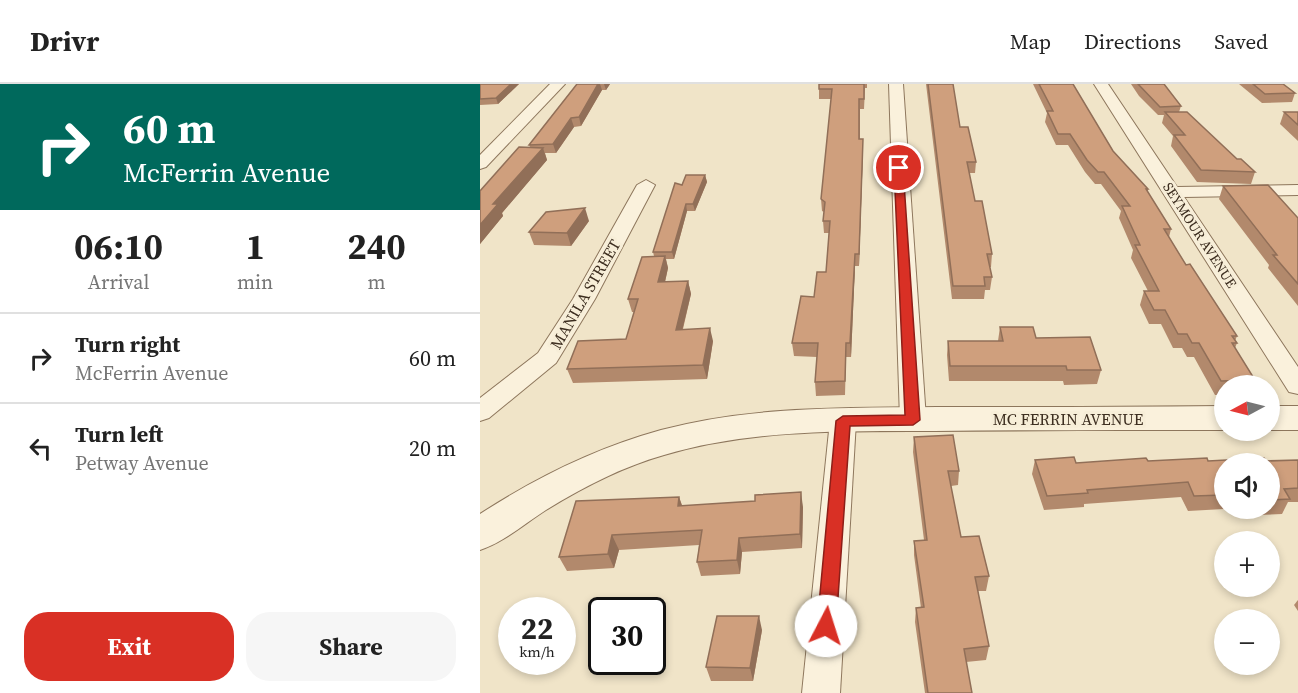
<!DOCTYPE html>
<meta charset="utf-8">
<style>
body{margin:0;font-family:"Source Serif 4",serif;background:#f6f6f6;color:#222;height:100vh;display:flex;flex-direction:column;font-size:22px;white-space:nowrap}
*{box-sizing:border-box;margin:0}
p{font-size:20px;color:#767676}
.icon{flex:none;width:33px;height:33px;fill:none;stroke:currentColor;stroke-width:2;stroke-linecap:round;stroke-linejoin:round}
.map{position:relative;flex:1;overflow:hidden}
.details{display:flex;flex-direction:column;background:#fff;width:480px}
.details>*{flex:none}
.banner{background:#00695c;color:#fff;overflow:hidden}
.needle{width:39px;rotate:263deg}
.fabs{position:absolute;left:734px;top:291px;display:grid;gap:12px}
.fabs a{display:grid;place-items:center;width:66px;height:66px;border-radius:50%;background:#fff;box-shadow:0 3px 9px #0003;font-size:30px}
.speed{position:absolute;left:18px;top:513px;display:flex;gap:12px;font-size:30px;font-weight:700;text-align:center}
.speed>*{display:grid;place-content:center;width:78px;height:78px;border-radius:50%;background:#fff;box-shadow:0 3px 9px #0003;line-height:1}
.speed small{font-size:15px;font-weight:400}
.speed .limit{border:3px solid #111;border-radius:9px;background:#fff;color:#111}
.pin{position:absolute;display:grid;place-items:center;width:51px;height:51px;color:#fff;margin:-26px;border:3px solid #fff;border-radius:50%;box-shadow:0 2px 6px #0007}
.me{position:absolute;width:66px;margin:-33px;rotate:5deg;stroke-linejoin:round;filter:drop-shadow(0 0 4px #0008)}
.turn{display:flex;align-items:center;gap:21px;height:126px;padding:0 24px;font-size:27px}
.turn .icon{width:78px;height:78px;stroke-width:2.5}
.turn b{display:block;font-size:42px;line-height:51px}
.eta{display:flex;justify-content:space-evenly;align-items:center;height:102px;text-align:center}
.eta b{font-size:36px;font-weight:700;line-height:42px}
.cta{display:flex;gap:12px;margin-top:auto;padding:12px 24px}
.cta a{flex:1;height:69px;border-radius:24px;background:#d93025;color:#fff;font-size:24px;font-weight:700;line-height:69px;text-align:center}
.cta a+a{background:#f6f6f6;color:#222}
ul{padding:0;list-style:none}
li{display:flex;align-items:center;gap:18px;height:90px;padding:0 24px;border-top:2px solid #e0e0e0}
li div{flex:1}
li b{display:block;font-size:22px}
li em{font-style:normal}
header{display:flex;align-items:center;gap:36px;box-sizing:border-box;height:84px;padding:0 30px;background:#fff;border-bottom:2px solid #e0e0e0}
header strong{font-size:28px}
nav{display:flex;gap:33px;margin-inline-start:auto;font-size:21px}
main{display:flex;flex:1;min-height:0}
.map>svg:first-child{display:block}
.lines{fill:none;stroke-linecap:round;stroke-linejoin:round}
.minor-casing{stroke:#8d765c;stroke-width:2}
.tertiary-casing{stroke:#8d765c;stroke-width:2}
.minor{fill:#faf1dc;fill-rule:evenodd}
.tertiary{fill:#faf1dc;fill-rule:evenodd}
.wall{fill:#b2896c}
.shaded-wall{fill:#916f58}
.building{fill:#cf9f7d;stroke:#916f58;stroke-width:1.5}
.route{fill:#d93025;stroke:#8d1f18;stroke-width:1.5}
.labels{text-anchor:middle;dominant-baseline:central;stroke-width:6;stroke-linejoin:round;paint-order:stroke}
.far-street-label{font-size:14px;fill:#3d2e20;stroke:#f7eed8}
.street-label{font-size:16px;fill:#3d2e20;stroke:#f7eed8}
</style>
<header>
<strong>Drivr</strong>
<nav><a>Map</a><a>Directions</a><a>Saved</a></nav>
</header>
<main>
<section class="details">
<div class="banner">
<div class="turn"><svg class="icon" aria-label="right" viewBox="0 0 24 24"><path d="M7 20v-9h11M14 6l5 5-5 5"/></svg><div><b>60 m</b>McFerrin Avenue</div></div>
</div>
<div class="eta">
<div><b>06:10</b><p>Arrival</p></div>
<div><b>1</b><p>min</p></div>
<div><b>240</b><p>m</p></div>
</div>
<ul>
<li><svg class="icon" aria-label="right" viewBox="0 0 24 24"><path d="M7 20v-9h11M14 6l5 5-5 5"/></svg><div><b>Turn right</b><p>McFerrin Avenue</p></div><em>60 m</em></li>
<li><svg class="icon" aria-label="left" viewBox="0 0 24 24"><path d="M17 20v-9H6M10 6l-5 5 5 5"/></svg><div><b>Turn left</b><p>Petway Avenue</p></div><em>20 m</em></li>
</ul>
<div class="cta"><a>Exit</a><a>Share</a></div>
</section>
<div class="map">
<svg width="818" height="609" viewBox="0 0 818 609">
<rect width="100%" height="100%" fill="#f0e4c8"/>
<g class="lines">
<defs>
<g id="minor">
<path d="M70,0H85L6,83L0,85V71Z"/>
<path d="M409,0H423L446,335L442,342L433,344L424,342L420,335Z"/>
<path d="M614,0H628L697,103L818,101V111L704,113L818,283V310L809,308Z"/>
<path d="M166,96L175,101L115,215L76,279L9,334L0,337V314L58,269L93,215L157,101Z"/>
<path d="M363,328L372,330L376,337L360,609H322L350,337L354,330Z"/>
</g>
<g id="tertiary">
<path d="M744,322V346C647,346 551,346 454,347C365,347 271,345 184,371C142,383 103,403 66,426C44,440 24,458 0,466V430C57,393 116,364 181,346C271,322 365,324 457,323C553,323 648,323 744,322Z"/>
<rect x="789" y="322" width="29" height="24"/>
</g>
</defs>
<!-- minor casing -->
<use href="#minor" class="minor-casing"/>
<!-- tertiary casing -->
<use href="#tertiary" class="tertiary-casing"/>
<!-- minor -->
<use href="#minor" class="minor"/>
<!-- tertiary -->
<use href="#tertiary" class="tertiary"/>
</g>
<!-- wall -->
<g class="wall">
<path d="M0,0H39L18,20L0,21Z"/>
<path d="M97,0H130L126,6H122L101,42L94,43L76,69H65L67,76L22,129L23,132L0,160V107L50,63L49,61Z"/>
<path d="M339,0H387V4H385L384,25H380V55L383,66L379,182H375L371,273H366L365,311L336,312L335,298L337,273L314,272L312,259L346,188L349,149H344L343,137L344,128L342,127L341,115L351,15H339Z"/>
<path d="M446,0H473L480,43L496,78L495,89H489L495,117L512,170L511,183H510L512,193L510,206H505L504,215H472Z"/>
<path d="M553,0H593L633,67L668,105V108L691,145L689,153L706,181L757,252L755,257L757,259L755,264L775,296L773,302H744V311H735L714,273H707L702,264H693L681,240H669L660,221L664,207H668L651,174L653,166L639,134L641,127L621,100H615L605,88L588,61H576L565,38L567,29Z"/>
<path d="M651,0H684L701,22L699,28L757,75L775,88L771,100L717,98L691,62L693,52L682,39L684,31H678L659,12Z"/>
<path d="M759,0H803L815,9L812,18L782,19Z"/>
<path d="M804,28H818V57L800,40Z"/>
<path d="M225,91L227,98L215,127H207L194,175H186L188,184L185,198L208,197L211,210L203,245L233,257L227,295L93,299L87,285L146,255L154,228H152L148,215L174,172L173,168L202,101Z"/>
<path d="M743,102L818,134V222L788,184L789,181L739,115Z"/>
<path d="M109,137L91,162L54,161L49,148Z"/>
<path d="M520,243L556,254L621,286L617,300L584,301L583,297H469L467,271L468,257H518Z"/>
<path d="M434,353L479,387L478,401L471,402L481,453L509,492L506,507H498L509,562L506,576L486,578L492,609H445L435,538L436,524H441L434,471V457L444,456L433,368Z"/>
<path d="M555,376L596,379L668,377H786L818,376V418H808L802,430L778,431L774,424H789V380H744V424H762L708,427L701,413L604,420V423L564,426L552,390Z"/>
<path d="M199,413L202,421L323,423L322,464L262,468L260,490L221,492L217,478L219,461L139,466L134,484L87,487L79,473Z"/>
<path d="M818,516V527L814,521Z"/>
<path d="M282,546L273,597H231L226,583Z"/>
</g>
<!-- shaded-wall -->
<g class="shaded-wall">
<path d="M31,0H39L18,20L16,14Z"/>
<path d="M118,0H120L122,6L101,42L99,33Z"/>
<path d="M124,0H130L126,6Z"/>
<path d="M91,34L94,43L76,69L73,60Z"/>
<path d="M383,55V66L379,182V170Z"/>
<path d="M63,64L67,76L22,129L23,132L0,160V141L13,120Z"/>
<path d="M225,91L227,98L215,127L213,120Z"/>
<path d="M206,120L207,127L194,175L192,168Z"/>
<path d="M105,124L109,137L91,162L87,149Z"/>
<path d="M375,170V182L371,273L370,259Z"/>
<path d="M185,172L188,184L182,211L178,198Z"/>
<path d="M208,197L211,210L199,259L196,246Z"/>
<path d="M230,244L233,257L227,295L223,281Z"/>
<path d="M321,408L323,423L322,464L320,450Z"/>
<path d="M199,413L204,428L198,422Z"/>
<path d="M132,451L139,466L134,484L128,470Z"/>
<path d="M259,454L262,468L260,490L257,476Z"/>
<path d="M279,532L282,546L273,597L270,584Z"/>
</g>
<!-- building -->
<g class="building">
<path d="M0,0H31L16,14L0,15Z"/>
<path d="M97,0H118L99,33L91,34L73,60L49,61Z"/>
<path d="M339,0H384V15H379V55H383L379,170H375L370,259H366L365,297L335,298L338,259H312L321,212L334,213L337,188H346L350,137H343L345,118L341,115L352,5H339Z"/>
<path d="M448,0H473L480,43H488L496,78H487L495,117H502L512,170H507L512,193H504L505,202H473Z"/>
<path d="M559,0H593L633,67L668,105H666L691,145H684L706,181L710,180L757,252H752L757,259H752L775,296L741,297L719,259H712L707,250H698L685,226H674L664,207H679L655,161H660L642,122H650L624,88H618L607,76L590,50H578L567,27H573Z"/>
<path d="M658,0H684L701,22L680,23Z"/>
<path d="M773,0H803L815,9L785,10Z"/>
<path d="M685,28H707L757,75H761L775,88L721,86L694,51H705Z"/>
<path d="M804,28H818V41Z"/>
<path d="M39,63L63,64L13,120H18L0,141V107Z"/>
<path d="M206,91H225L213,120H206L192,168H173L195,99L202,101Z"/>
<path d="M788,101L818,134V200L793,171H797L743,102Z"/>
<path d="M105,124L87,149L49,148L66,128Z"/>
<path d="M185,172L178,198L208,197L196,246L230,244L223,281L87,285L98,257L146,255L158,215H148L162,173Z"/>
<path d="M520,243H553L556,254L610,253L621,286H587L586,282H470L468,257H523Z"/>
<path d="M473,351L479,387H468L481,453L499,452L509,492L495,493L509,562L484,565L492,609H448L436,524L444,523L434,457L447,456L434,353Z"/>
<path d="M594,373L596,379L666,374L668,377L727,374L728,377L784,374L786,377L818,376V404L804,405L810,415L789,416V380H744V411L714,412L708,398L607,406L608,409L567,412L555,376Z"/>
<path d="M321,408L320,450L259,454L257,476L217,478L222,446L132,451L128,470L79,473L96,417L199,413L198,422L275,417V411Z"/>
<path d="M237,532H279L270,584L226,583Z"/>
</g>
<!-- route -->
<path class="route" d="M419,81L423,84L440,336L433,341L370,342L356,542L353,549L346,551L340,549L337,542L356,337L363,332L425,331L414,84Z"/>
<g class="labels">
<!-- far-street labels -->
<g class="far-street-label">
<text transform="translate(720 151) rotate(57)">SEYMOUR AVENUE</text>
</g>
<!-- street labels -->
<g class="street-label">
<text transform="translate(105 210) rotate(-60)">MANILA STREET</text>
<text x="588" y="335">MC FERRIN AVENUE</text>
</g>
</g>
</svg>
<div class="fabs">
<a><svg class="needle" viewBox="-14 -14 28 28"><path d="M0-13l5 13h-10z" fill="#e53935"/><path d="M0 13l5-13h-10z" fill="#767676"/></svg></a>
<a><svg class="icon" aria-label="sound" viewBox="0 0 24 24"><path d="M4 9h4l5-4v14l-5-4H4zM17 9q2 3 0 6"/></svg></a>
<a>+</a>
<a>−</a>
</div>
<div class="speed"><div>22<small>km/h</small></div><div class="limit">30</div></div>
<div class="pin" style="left:419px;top:84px;background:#d93025"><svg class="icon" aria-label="arrive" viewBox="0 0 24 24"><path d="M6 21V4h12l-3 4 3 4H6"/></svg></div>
<svg class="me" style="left:346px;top:542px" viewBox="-20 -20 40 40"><circle r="19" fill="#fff"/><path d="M0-13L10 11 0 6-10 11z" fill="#d93025"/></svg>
</div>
</main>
